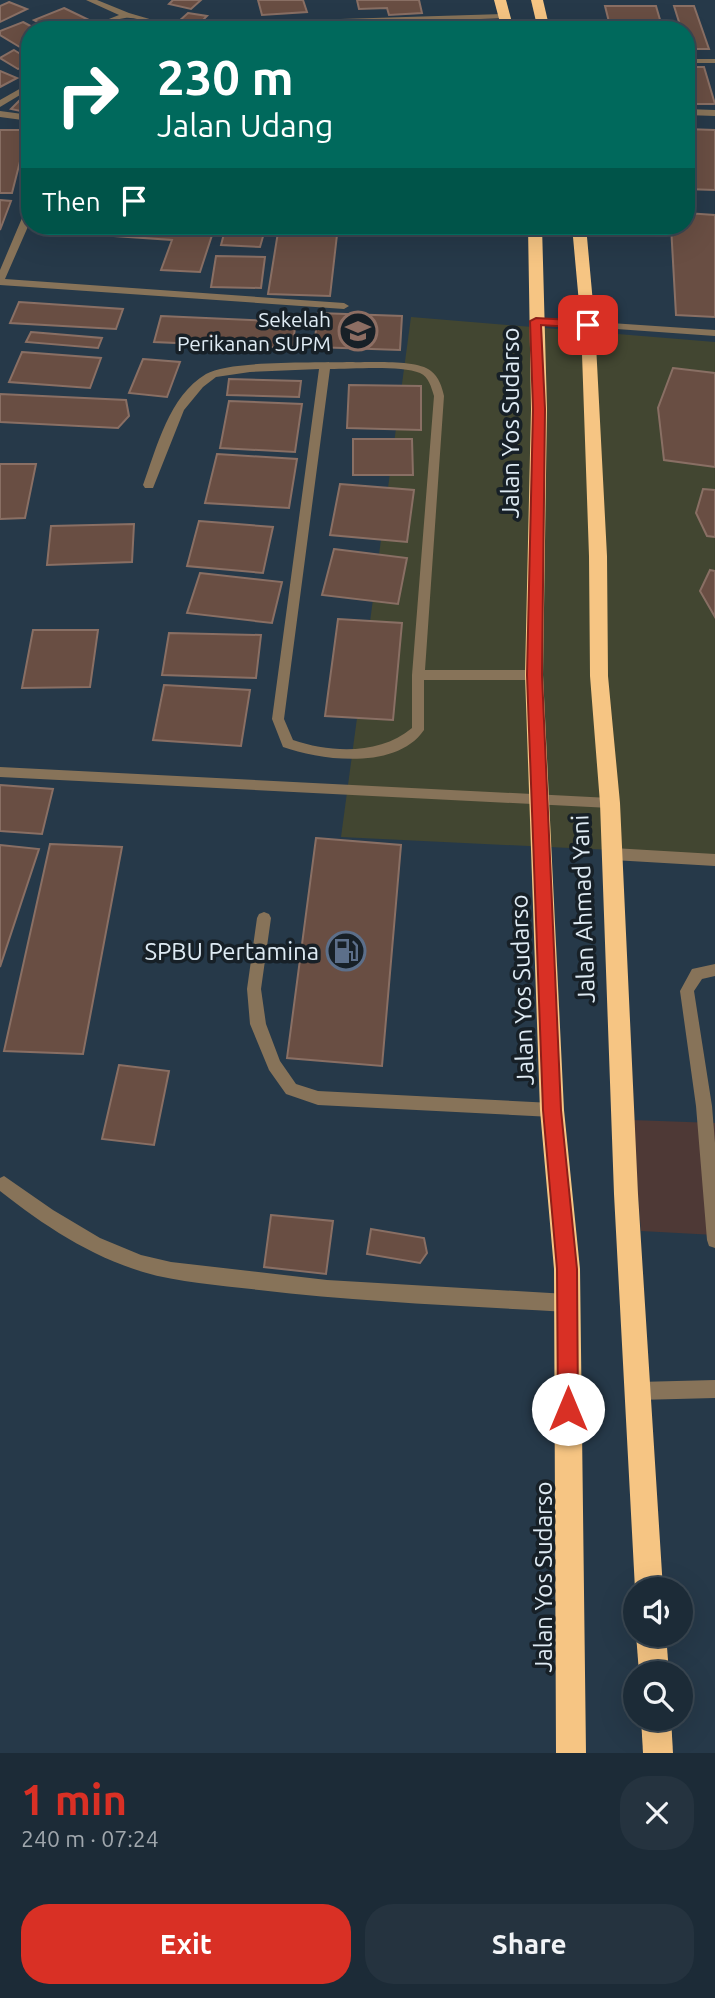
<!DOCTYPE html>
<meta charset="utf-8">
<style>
body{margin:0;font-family:Ubuntu,sans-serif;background:#25333f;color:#f1f3f6;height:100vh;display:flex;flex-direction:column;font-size:26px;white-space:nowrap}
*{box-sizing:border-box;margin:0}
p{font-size:23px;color:#a0a7ad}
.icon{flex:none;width:38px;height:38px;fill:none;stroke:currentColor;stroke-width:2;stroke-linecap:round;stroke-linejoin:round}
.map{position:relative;height:1753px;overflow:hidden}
.drawer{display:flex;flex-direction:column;background:#1c2b37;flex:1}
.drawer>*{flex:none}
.hud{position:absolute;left:21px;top:21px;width:674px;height:214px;border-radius:28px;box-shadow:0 7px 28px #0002,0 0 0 2px #3a4752;background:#00695c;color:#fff;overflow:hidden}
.buttons{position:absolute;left:623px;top:1577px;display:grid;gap:14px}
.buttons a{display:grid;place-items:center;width:70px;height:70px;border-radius:50%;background:#1c2b37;box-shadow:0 7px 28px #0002,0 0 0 2px #3a4752;font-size:35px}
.pin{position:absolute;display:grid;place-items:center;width:60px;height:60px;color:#fff;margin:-30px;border-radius:14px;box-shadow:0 4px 10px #0006}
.me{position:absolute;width:77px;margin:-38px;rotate:0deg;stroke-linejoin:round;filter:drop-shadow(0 0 5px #0008)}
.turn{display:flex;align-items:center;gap:24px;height:147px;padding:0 21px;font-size:32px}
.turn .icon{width:91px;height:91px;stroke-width:2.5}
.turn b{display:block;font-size:49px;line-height:60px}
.then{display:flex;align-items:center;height:66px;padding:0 21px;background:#0003;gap:14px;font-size:26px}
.round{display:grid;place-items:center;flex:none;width:74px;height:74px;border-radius:28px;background:#25333f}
.overview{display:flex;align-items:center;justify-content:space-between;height:119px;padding:0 21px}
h1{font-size:42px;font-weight:700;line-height:52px;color:#d93025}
.primary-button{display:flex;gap:14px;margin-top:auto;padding:14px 21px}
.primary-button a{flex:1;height:80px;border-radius:28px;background:#d93025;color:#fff;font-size:28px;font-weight:700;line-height:80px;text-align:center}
.primary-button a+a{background:#25333f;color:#f1f3f6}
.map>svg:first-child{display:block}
.medical{fill:#4e3936}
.green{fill:#424631}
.building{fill:#694e43;stroke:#896f64;stroke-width:2}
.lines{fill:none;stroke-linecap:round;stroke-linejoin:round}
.lane{fill:#877359;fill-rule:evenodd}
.street{fill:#877359;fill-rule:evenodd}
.highway{fill:#f6c583;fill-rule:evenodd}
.route{fill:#d93025;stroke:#8d1f18;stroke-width:2}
.labels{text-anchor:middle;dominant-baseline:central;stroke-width:7;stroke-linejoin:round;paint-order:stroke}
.far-poi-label{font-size:21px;fill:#dfebf4;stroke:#172027;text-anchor:end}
.street-label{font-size:24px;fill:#dfebf4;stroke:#172027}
.poi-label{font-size:24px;fill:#dfebf4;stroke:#172027;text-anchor:end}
</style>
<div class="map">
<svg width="715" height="1753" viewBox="0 0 715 1753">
<rect width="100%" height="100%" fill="#263949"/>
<!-- medical -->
<path class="medical" d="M632,1120L715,1123V1235L641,1231Z"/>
<!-- green -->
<path class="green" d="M411,317L715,342V855L341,837Z"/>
<!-- building -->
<g class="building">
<path d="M173,0H201L191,9L169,4Z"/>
<path d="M258,0H303L307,12L262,15Z"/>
<path d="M357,0H419L422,13L389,15L387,8L359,9Z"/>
<path d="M9,2L27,9L0,22V6Z"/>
<path d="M605,6H656L663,30H611Z"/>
<path d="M674,6H694L709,49H686V30H672L670,22H679Z"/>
<path d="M64,8L91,21L69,30H53L34,20Z"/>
<path d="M188,13L207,16L196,27L177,23Z"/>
<path d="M23,22L38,30H30V46L23,49L0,35V31Z"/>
<path d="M431,22L433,30L318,27Z"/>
<path d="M14,50L30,60V65L18,69L0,58Z"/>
<path d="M686,67H704L715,104H686Z"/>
<path d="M0,71L17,78L0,87Z"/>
<path d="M30,90V113L11,109Z"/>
<path d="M686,129L715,130V190L686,189Z"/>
<path d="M0,130H28L12,193H0Z"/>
<path d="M0,200L11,201L0,230Z"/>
<path d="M686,213L715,215V317L676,315L671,226H686Z"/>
<path d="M45,226H215L200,272L161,270L172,240L42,231Z"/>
<path d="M226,226H266L260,247L221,245Z"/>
<path d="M279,226H338L330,296L268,294Z"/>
<path d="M216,256L265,257L261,288L211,287Z"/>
<path d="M19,302L123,309L116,329L10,323Z"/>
<path d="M318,313L402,316L400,350L314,347Z"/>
<path d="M161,316L296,322L292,348L154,342Z"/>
<path d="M31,332L102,338L98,348L26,342Z"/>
<path d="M22,352L101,358L90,388L9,382Z"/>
<path d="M143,359L180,362L167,397L129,393Z"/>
<path d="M673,368L715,373V467L664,460L658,408Z"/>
<path d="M229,379L301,381L299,397L227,395Z"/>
<path d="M349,385L421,386V430L347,428Z"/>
<path d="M0,394L126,400L129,416L118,428L0,422Z"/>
<path d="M229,401L302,404L295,452L220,448Z"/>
<path d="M353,439H412L413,475H353Z"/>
<path d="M217,454L297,459L289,508L205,503Z"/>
<path d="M0,464H36L25,518L0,519Z"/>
<path d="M340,484L414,490L407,542L330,535Z"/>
<path d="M703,489L715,490V537L707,536L696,513Z"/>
<path d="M199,521L273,527L263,573L187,566Z"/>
<path d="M134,524L132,562L47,565L51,526Z"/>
<path d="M334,549L407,558L398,604L322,595Z"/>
<path d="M710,570L715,571V617L700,591Z"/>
<path d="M200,573L282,582L272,623L187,613Z"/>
<path d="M338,619L402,623L393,720L325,716Z"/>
<path d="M33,630H98L90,687L22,688Z"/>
<path d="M169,633L261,635L256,678L162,675Z"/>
<path d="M164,685L250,690L241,746L153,740Z"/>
<path d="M0,785L53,789L42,834L0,831Z"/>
<path d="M316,838L401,845L382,1066L287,1058Z"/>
<path d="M50,844L122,847L83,1054L4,1051Z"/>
<path d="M0,845L39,849L0,967Z"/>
<path d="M119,1065L169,1071L154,1145L102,1139Z"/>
<path d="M271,1215L333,1221L326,1274L264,1267Z"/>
<path d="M371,1229L424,1238L427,1253L420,1263L367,1254Z"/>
</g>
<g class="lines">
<!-- lane -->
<g class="lane">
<rect x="686" y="59" width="29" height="4"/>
<path d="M686,109L715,110V116L686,115Z"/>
<path d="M264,912L269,914L271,918L261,989L266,1024L280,1061L296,1084L318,1091L552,1103L558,1105L560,1110L558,1115L552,1117L318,1105L286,1094L269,1070L250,1024L247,989L257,918L259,914Z"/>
<path d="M715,964V976L702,979L694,991L712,1106L715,1143V1248L709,1246L707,1240L696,1106L680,991L692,969Z"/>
<path d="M4,1176L53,1210L100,1238L141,1255L171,1262L327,1280L567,1294L573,1297L576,1303L573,1309L567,1312C464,1306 361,1302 259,1290C220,1285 180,1283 143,1272C90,1256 43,1225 0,1191V1178Z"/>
<path d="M715,1380V1398L638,1400L632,1397L629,1391L632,1385L638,1382Z"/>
</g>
<!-- street -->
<g class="street">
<path d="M86,0H97L129,13L187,30C168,30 138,16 125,18C110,20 98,30 81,30L119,15Z"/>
<path d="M503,14L507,16L506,18L197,30L308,20Z"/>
<path d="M30,83V89L0,107V100Z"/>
<path d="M0,111L30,115V121L0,117Z"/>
<path d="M30,208V222L5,279L344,303L349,306L344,309L0,285V270L25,211Z"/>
<path d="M536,318L715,330V336L532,323V319Z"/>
<path d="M351,362C370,363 416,359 431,371C439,377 442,387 444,396L425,670H534L540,675L534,680H424V730C397,770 322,761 283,747L272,719L319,369L250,372L216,377L203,387L184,410L153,488H145L143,485C157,447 169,396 206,374C230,360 320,363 351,362ZM330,369C351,369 401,365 420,373C429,377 431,387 434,396L412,675V728C380,755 331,753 293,740L284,719Z"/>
<path d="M0,767L610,798L617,803L610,808L0,777Z"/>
<path d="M613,848L715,854V866L613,860L608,858L606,854L608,850Z"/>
</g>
<!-- highway -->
<g class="highway">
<path d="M494,0H506L514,30H502Z"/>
<path d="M531,0H543L550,30H538Z"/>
<path d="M528,226H542L547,409L543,675L564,1110L580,1269L586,1753H556L554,1269L540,1110L525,675L531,409Z"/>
<path d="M572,226H586L595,325L607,556L608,676L620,803L638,1194L663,1589H635L614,1194L600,803L590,676L589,556L581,325Z"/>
<path d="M636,1634H666L669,1673H639Z"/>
<path d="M641,1718H671L673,1753H643Z"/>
</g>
</g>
<!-- route -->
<path class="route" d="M536,318L588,321L594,325L588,328L541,325L545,409L542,675L561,1110L577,1269L578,1409L575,1416L568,1419L561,1416L558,1409L557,1269L543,1110L527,675L533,409L530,321Z"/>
<!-- icons -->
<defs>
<symbol id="school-ring" viewBox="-11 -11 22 22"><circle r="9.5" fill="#172027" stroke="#8d6e63" stroke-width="1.5"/><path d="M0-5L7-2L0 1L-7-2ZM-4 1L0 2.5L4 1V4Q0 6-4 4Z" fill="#8d6e63"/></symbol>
<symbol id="fuel-ring" viewBox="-11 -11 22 22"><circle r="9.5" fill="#172027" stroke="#5c6f8a" stroke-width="1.5"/><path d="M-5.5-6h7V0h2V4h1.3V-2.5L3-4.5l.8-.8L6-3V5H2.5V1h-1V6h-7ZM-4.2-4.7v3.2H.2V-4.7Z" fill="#5c6f8a"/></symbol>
</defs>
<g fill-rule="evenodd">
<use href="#school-ring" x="336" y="309" width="44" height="44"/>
<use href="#fuel-ring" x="324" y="929" width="44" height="44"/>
</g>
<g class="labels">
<!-- far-poi labels -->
<g class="far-poi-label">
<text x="331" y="319">Sekelah<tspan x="331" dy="24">Perikanan SUPM</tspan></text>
</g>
<!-- street labels -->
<g class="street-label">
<text transform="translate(510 423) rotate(-90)">Jalan Yos Sudarso</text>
<text transform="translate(583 909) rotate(-92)">Jalan Ahmad Yani</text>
<text transform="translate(522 990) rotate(-92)">Jalan Yos Sudarso</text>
<text transform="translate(543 1577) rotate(-90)">Jalan Yos Sudarso</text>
</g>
<!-- poi labels -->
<g class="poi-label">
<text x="319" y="951">SPBU Pertamina</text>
</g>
</g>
</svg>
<div class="buttons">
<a><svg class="icon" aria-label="sound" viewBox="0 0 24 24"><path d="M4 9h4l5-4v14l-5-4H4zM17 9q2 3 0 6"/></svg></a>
<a><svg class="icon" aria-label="search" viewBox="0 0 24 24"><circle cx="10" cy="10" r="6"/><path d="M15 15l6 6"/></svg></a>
</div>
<div class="pin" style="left:588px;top:325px;background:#d93025"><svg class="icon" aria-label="arrive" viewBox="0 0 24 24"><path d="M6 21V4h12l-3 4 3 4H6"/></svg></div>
<svg class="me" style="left:568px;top:1409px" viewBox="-20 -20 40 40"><circle r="19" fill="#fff"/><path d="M0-13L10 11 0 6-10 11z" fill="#d93025"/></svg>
<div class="hud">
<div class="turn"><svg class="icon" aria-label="right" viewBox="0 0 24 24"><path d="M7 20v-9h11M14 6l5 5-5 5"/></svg><div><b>230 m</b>Jalan Udang</div></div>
<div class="then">Then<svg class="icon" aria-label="arrive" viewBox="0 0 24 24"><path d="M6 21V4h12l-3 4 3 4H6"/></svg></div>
</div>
</div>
<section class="drawer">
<div class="overview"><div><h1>1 min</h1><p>240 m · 07:24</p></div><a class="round"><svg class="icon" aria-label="close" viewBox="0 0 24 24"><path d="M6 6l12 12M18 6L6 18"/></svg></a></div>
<div class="primary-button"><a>Exit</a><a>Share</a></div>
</section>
